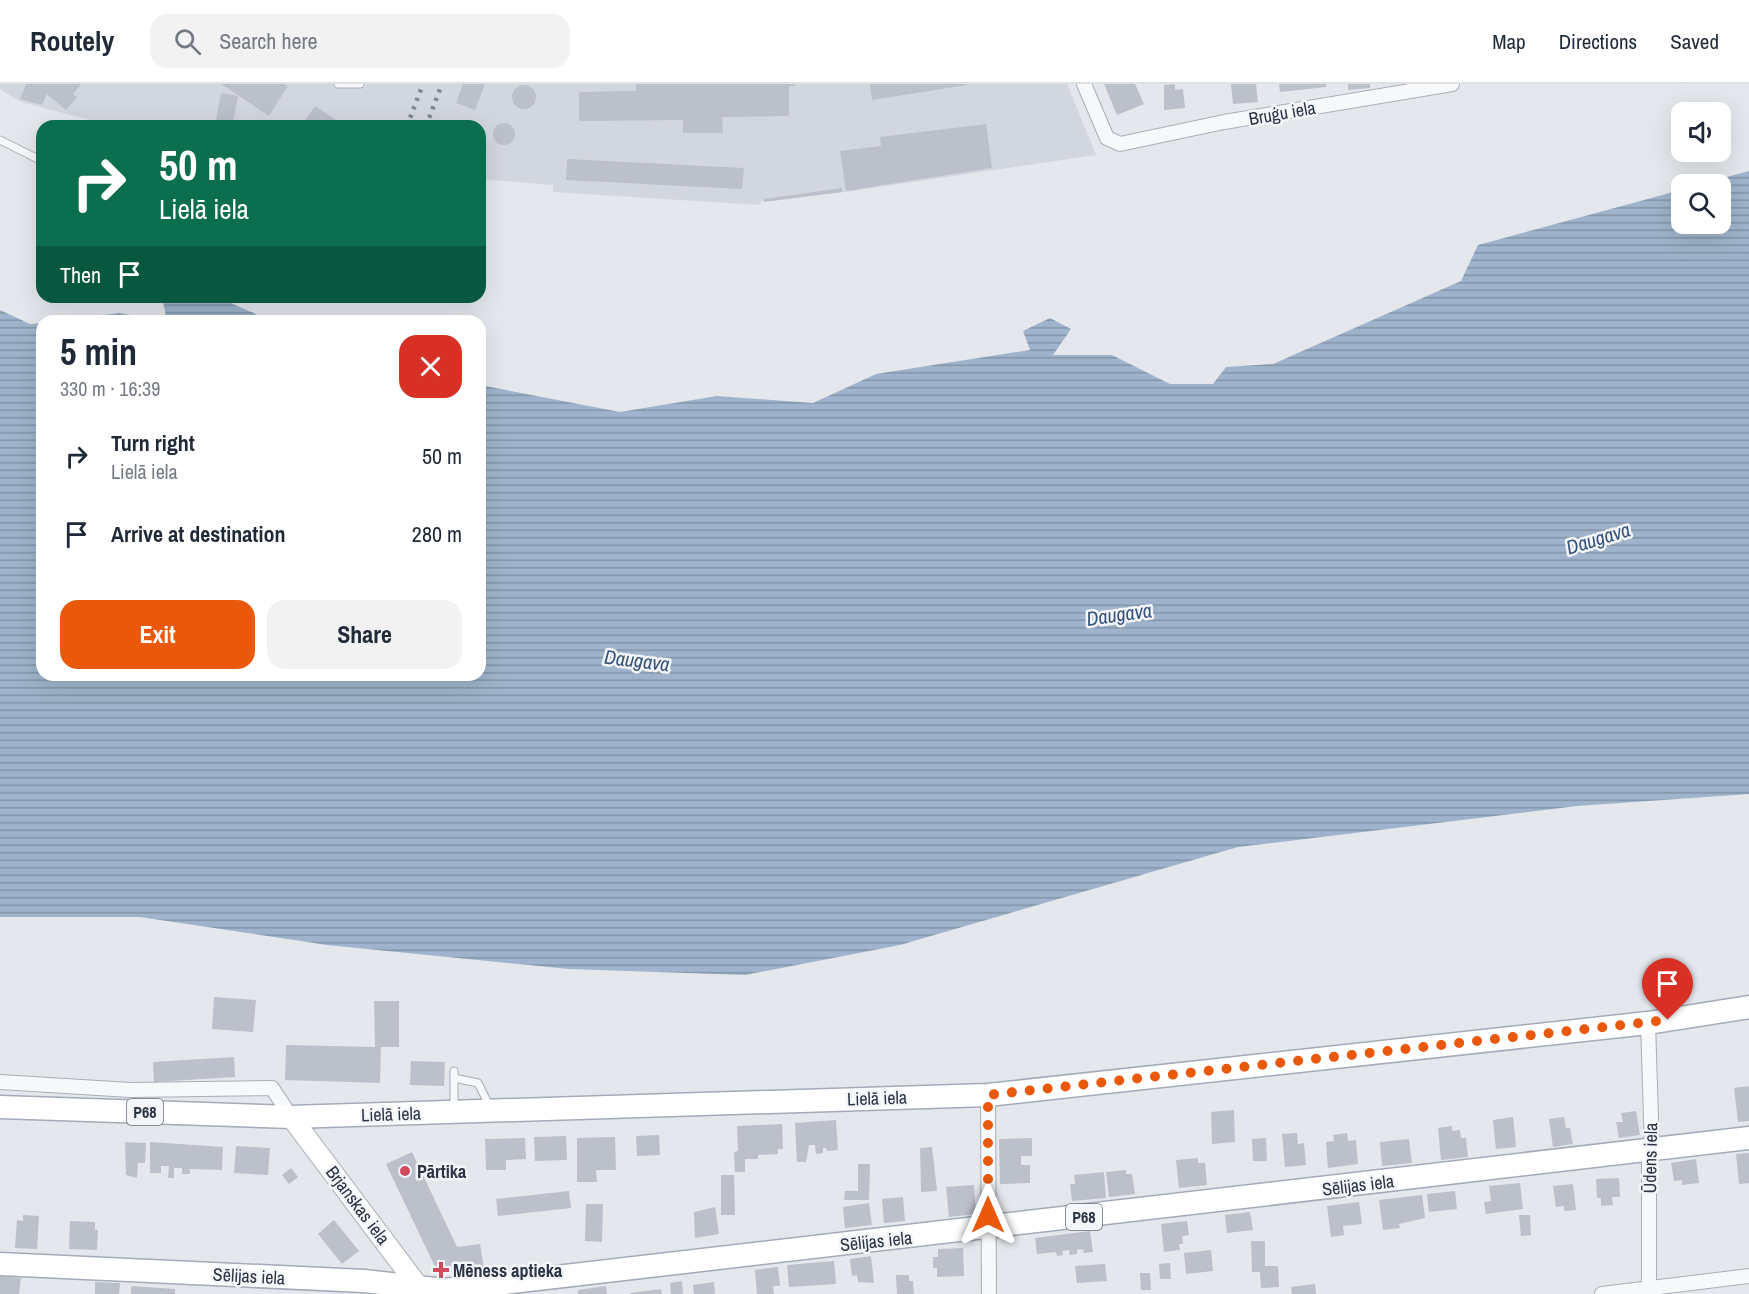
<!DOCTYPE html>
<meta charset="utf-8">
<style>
body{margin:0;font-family:"Archivo Narrow",sans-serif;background:#f2f2f3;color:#1f2937;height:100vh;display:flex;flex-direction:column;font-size:22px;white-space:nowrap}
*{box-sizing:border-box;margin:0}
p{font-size:20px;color:#747a83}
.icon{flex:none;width:33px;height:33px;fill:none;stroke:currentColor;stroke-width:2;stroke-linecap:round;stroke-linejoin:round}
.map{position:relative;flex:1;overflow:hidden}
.side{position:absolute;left:36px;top:231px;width:450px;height:366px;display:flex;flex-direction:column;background:#fff;border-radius:18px;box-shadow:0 6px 24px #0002}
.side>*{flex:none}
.guide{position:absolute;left:36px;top:36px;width:450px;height:183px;border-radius:18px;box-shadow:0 6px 24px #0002;background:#0b6e4f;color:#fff;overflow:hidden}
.buttons{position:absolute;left:1671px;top:18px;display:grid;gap:12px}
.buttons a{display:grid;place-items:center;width:60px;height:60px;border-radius:12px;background:#fff;box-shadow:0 6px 24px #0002;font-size:30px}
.pin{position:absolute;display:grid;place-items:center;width:51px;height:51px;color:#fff;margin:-62px -26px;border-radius:50% 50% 50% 0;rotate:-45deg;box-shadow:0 0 6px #0007}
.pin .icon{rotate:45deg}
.me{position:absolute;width:66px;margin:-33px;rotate:0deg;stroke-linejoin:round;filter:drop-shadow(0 0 4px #0008)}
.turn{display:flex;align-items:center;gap:21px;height:126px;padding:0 24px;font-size:27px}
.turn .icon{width:78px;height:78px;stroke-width:2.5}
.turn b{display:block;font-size:42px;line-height:51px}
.then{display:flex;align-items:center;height:57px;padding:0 24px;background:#0003;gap:12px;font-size:22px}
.round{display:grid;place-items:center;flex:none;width:63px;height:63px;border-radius:18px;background:#f2f2f3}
.head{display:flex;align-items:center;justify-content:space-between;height:102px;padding:0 24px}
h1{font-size:36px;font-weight:700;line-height:45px}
.button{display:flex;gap:12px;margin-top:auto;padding:12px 24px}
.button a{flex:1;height:69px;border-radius:18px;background:#ea580c;color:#fff;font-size:24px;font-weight:700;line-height:69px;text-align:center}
.button a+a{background:#f2f2f3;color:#1f2937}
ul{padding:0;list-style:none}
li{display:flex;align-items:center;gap:18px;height:78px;padding:0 24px}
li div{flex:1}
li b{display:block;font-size:22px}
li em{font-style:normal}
header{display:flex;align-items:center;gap:36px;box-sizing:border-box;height:84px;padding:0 30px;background:#fff;border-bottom:2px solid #e0e1e3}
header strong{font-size:28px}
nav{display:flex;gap:33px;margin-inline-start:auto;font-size:21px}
.search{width:420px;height:54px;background:#f2f2f3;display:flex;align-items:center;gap:15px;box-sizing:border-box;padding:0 21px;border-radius:18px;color:#747a83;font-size:22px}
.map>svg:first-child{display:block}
.built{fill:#d2d6de}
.water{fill:url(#water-rules)}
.building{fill:#bbc0ca}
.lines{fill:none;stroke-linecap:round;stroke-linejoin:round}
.lane-casing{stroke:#a9aeb7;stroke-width:9}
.street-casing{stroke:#a9aeb7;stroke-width:16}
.secondary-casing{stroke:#a9aeb7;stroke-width:22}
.primary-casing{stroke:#a3abb8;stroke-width:25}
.lane{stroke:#f7f8fa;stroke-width:7}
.street{stroke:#f7f8fa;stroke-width:14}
.secondary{stroke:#fff;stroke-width:20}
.primary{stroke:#fff;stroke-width:22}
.rail{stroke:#7d8696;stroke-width:4.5;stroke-dasharray:3 6;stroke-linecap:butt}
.route{stroke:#ea580c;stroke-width:10;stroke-dasharray:0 18}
.poi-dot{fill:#d1495b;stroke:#f4f6f9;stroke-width:2}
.labels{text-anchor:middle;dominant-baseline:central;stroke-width:5;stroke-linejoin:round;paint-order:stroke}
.shield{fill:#f4f6f9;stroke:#676e7b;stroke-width:1.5}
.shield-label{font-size:16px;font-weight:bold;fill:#2b3445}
.street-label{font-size:18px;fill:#2b3445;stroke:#f4f6f9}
.poi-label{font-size:18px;font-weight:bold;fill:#2b3445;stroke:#f4f6f9;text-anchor:start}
.water-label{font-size:20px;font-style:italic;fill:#34527a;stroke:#f4f6f9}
</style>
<header>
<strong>Routely</strong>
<div class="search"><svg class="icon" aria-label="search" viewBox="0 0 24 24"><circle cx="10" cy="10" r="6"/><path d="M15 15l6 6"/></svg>Search here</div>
<nav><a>Map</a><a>Directions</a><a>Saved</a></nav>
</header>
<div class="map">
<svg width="1749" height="1210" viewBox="0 0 1749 1210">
<defs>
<pattern id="water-rules" width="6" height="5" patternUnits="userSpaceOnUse" patternTransform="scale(1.5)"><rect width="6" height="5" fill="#9fb4cc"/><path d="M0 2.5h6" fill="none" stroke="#8293a7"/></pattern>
</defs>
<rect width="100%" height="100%" fill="#e4e7ec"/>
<!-- built -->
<path class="built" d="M0,0H1067L1096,71L845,108L761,117L760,121L553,108V101L480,95V42H113L21,18L0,5Z"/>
<!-- water -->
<g class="water">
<path d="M1749,87V710L1577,722L1238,763L900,861L745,891L569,885L327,861L140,833H0V226L30,240L42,239V591H480V301L620,328L717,312L813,319L876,290L1030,266L1023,247L1050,234L1071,245L1053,271H1112L1170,300H1213L1226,283L1273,280L1461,197L1478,161L1681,106L1682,140H1720V100H1701Z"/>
<path d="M162,213H217L256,230L255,237H167Z"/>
<path d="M119,229L166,237H56Z"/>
</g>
<!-- building -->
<g class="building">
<path d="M26,0H81L73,10L77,13L66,26L47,10L42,21L20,15Z"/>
<path d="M221,0H284L288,2L269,32Z"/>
<path d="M463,0H485L475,26L456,19Z"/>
<path d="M636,0H795V2H789V32L722,33L723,49H683V36L579,37V8L636,7Z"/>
<path d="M870,0H967V1L872,16Z"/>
<path d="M1104,0H1135L1144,20L1117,31Z"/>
<path d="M1175,0V6L1183,5L1185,24L1164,26V1Z"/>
<path d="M1231,0H1256L1258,18L1233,20Z"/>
<path d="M1279,0H1326V3L1280,8Z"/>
<path d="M1348,0H1370V4L1348,6Z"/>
<circle cx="524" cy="13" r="12"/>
<path d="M221,9L238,12L233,39L216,36Z"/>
<path d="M315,22L339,38L337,42H301Z"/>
<circle cx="504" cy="50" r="11"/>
<path d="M986,40L992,84L846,107L840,67L881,62L880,53Z"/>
<path d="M567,75L744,84L742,105L566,96Z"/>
<path d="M842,104V108L764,118V115Z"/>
<path d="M214,913L256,916L253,948L212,945Z"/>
<path d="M374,917H399V963H381L380,999L285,996L286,961L375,963Z"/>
<path d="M234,973L235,993L154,998L153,978Z"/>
<path d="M411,977L445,978L444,1002L410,1001Z"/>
<path d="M1749,1002V1037L1738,1038L1734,1004Z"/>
<path d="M1234,1026L1235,1058L1212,1060L1211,1028Z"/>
<path d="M1636,1027L1640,1051L1619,1054L1616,1038H1623L1621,1029Z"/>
<path d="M1513,1033L1516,1063L1496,1065L1493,1036Z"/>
<path d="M1564,1033L1566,1044H1570L1573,1060L1553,1063L1549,1035Z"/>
<path d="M836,1036L838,1066L827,1067L826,1064H823V1069L816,1070L815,1061H809L806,1078H797L795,1039Z"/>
<path d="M782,1040L783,1065H778V1070L758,1071V1075H745V1088H735L734,1068L738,1067L737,1042Z"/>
<path d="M1452,1042V1047L1460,1046L1461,1054H1466L1468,1073L1441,1076L1438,1044Z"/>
<path d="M1297,1049L1298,1060L1304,1059L1306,1081L1285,1083L1282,1050Z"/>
<path d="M1347,1049L1348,1057L1356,1056L1358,1080L1328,1084L1326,1058L1334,1057L1333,1051Z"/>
<path d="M659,1051L660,1071L637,1072L636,1052Z"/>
<path d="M566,1052L567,1076L535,1077L534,1053Z"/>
<path d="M615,1053L616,1086H596L597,1098H577V1054Z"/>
<path d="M525,1054L526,1075L506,1076V1086H486L485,1055Z"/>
<path d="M1032,1054V1072H1021V1081H1030V1099L1000,1100L999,1055Z"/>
<path d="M1266,1054L1267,1077H1253L1252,1055Z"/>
<path d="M1409,1055L1412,1079L1382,1082L1380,1058Z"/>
<path d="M125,1058L146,1059L145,1079H138L137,1094L126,1091Z"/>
<path d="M150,1058L223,1063L222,1086L190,1085V1090H182V1084H174V1094H168L169,1082H161V1089H150Z"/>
<path d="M236,1062L270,1064L268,1091L234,1089Z"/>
<path d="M932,1063L937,1107L921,1108L920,1064Z"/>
<path d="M412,1068L457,1163L480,1160L484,1184L439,1191L386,1080Z"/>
<path d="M1749,1069V1099L1739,1100L1736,1070Z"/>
<path d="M1198,1074V1079H1205L1207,1101L1179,1104L1176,1076Z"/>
<path d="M1696,1075L1699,1099L1682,1101V1096L1674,1097L1671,1079Z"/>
<path d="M858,1080H870L869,1116H844L845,1107H858Z"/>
<path d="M291,1084L298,1093L289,1100L282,1091Z"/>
<path d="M1126,1086V1090H1132L1135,1110L1109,1113L1106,1088Z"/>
<path d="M1104,1088L1106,1114L1072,1117L1070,1100H1075L1074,1091Z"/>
<path d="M721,1091H734L735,1131H721Z"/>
<path d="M1619,1094L1620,1113H1612L1613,1121L1601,1122V1114H1597L1596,1095Z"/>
<path d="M1520,1099L1523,1125L1486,1130L1484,1118L1491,1117L1489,1102Z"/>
<path d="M1573,1100L1576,1126L1564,1127V1122L1556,1123L1553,1102Z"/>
<path d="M974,1101L976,1130L949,1133L946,1103Z"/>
<path d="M569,1107L571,1124L498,1132L496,1115Z"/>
<path d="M1455,1107L1457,1125L1429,1128L1427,1110Z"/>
<path d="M1422,1111L1425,1134L1399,1140L1400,1144L1383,1146L1379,1116Z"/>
<path d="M903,1113L905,1137L884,1139L882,1115Z"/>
<path d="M1359,1118L1362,1140L1343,1142L1344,1151L1331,1153L1327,1122Z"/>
<path d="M869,1119L872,1141L845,1144L843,1123Z"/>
<path d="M586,1120H603L602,1158L585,1157Z"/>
<path d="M715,1123L719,1150L695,1154L694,1128Z"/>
<path d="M1250,1128L1253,1146L1227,1149L1225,1131Z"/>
<path d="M23,1131L39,1132L37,1165L15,1164L17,1136L23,1137Z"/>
<path d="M1519,1131H1530L1531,1151L1521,1152Z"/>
<path d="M334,1136L359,1167L342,1180L318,1150Z"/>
<path d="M70,1137L95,1138V1146H98L97,1166L69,1165Z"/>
<path d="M1187,1137L1189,1151L1182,1152L1183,1160H1179L1180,1166L1164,1168L1161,1140Z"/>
<path d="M1090,1147L1093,1168L1084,1169L1083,1165L1077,1166V1170L1070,1171L1069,1166L1062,1167L1063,1171L1057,1172L1056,1168L1037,1170L1035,1154Z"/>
<path d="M1251,1157H1265V1182H1278L1279,1203L1261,1204L1260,1188H1252Z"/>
<path d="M963,1164L964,1192L937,1193V1184H933V1173H938V1165Z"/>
<path d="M1211,1166L1213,1187L1186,1190L1184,1169Z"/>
<path d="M871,1172L874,1199L858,1198L857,1191L852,1192L850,1175Z"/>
<path d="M834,1177L836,1200L789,1203L787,1181Z"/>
<path d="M1170,1179L1171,1195H1160L1159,1180Z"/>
<path d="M1105,1180L1107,1197L1077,1199L1075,1182Z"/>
<path d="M778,1183L780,1202H773L774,1210H757L755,1186Z"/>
<path d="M1140,1189H1150L1151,1206H1141Z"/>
<path d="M896,1191H909V1197H913L914,1210H897Z"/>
<path d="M0,1192L21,1194L19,1210H0Z"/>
<path d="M682,1197L683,1210H671L670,1199Z"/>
<path d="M95,1198L120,1199L119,1210H95Z"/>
<path d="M714,1198L715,1210H694L693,1201Z"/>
<path d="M1315,1200L1316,1210H1292L1291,1203Z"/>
<path d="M131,1202L175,1205V1210H131Z"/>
<path d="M606,1202L607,1210H578V1206Z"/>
<path d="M661,1205L662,1210H630V1209Z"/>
</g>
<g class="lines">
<defs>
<g id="lane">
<path d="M338,0H360"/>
<path d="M0,56L42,77"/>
<path d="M454,994L478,999L490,1023"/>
<path d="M454,1025V987"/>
</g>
<g id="street">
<path d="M1084,0L1107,54L1120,60L1224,38L1452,0"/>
<path d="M1648,939L1652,1066L1649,1079V1210"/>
<path d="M0,998L130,1006L272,1004L291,1033"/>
<path d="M988,1011L989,1210"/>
<path d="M1602,1210L1749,1192"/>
</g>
<path id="secondary" d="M291,1033L424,1210"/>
<g id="primary">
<path d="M0,1023L291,1033L988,1011L1648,939L1749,923"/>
<path d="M0,1180L364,1197L444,1206L1749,1054"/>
</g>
</defs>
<!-- lane casing -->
<use href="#lane" class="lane-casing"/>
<!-- street casing -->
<use href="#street" class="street-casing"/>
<!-- secondary casing -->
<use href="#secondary" class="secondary-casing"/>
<!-- primary casing -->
<use href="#primary" class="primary-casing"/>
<!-- lane -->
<use href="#lane" class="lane"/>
<!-- street -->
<use href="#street" class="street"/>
<!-- secondary -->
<use href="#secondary" class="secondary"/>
<!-- primary -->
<use href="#primary" class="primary"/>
<!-- rail -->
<g class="rail">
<path d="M407,42L423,0"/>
<path d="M426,42L442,0"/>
</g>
</g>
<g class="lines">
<!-- route -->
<path class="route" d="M988,1131V1011L1668,936"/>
</g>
<!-- markers -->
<g class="poi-dot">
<circle cx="405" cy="1087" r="6"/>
<path d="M438 1177h6v6h6v6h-6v6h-6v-6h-6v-6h6z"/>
</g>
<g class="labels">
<!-- shield labels -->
<g class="shield">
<rect x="127" y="1015" width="36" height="26" rx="4.5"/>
<rect x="1066" y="1120" width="36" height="26" rx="4.5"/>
</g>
<g class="shield-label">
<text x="145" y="1028">P68</text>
<text x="1084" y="1133">P68</text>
</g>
<!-- street labels -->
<g class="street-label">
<text transform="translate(1282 29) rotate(-10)">Bruģu iela</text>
<text transform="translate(877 1014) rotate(-2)">Lielā iela</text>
<text transform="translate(391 1030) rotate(-2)">Lielā iela</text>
<text transform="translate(1650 1074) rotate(-89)">Ūdens iela</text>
<text transform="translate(1358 1101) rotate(-7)">Sēlijas iela</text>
<text transform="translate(358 1121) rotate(53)">Brjanskas iela</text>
<text transform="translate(876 1157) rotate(-6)">Sēlijas iela</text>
<text transform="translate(249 1192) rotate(3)">Sēlijas iela</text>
</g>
<!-- poi labels -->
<g class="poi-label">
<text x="417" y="1087">Pārtika</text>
<text x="453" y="1186">Mēness aptieka</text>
</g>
<!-- water labels -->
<g class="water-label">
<text transform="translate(1598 454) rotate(-17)">Daugava</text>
<text transform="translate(1119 530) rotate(-8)">Daugava</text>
<text transform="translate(637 576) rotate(7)">Daugava</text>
</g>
</g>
</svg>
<div class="buttons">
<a><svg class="icon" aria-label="sound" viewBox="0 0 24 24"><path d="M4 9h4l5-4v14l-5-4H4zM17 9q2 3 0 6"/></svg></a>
<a><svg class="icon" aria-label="search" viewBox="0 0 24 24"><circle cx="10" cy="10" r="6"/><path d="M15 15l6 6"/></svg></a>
</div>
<div class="pin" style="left:1668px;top:936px;background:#d93025"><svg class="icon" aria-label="arrive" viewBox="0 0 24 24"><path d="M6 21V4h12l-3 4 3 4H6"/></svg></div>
<svg class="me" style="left:988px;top:1131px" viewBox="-20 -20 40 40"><path d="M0-17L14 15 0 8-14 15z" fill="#ea580c" stroke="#fff" stroke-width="4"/></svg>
<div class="guide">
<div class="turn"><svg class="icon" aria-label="right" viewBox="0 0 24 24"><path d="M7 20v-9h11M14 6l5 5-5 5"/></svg><div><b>50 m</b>Lielā iela</div></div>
<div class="then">Then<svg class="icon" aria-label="arrive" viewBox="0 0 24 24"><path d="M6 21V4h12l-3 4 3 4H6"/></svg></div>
</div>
<section class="side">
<div class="head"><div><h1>5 min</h1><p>330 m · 16:39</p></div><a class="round" style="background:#d93025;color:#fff"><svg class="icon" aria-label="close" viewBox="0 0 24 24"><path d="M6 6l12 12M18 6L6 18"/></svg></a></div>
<ul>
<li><svg class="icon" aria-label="right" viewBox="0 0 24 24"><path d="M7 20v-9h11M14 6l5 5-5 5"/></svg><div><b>Turn right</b><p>Lielā iela</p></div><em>50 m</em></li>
<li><svg class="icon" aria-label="arrive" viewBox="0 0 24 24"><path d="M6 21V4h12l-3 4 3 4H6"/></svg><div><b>Arrive at destination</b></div><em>280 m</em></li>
</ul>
<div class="button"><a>Exit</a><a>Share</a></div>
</section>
</div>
